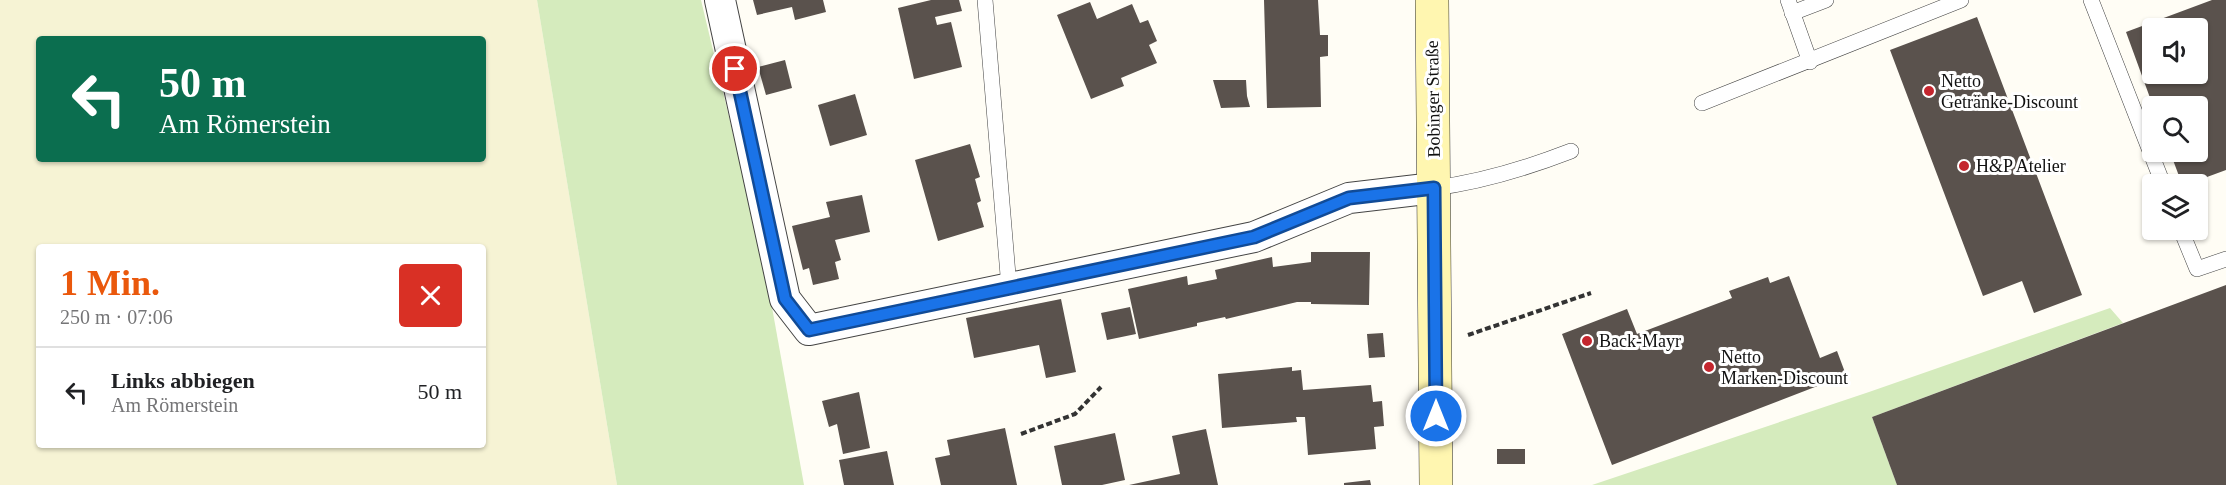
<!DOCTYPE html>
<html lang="de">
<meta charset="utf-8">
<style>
body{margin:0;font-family:"Times New Roman",serif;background:#f6f6f6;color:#202124;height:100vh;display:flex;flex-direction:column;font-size:22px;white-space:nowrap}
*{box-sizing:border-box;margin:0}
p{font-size:20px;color:#757577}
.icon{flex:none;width:33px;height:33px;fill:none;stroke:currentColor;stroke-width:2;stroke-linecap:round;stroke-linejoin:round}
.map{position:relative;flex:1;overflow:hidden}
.panel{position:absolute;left:36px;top:244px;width:450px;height:204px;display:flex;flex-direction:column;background:#fff;border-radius:6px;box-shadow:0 2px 4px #0004}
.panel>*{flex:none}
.banner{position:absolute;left:36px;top:36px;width:450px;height:126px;border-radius:6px;box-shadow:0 2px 4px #0004;background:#0b6e4f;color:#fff;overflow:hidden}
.fabs{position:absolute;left:2142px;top:18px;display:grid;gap:12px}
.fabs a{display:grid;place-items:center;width:66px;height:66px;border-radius:6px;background:#fff;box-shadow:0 2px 4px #0004;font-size:30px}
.pin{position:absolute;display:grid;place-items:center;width:51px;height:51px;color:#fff;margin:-26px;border:3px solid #fff;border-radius:50%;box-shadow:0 2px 6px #0007}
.me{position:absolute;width:66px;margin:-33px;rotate:0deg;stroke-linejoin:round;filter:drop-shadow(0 0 4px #0008)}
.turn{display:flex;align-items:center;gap:21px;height:126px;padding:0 24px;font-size:27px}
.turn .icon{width:78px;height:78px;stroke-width:2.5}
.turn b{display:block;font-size:42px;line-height:51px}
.round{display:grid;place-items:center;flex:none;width:63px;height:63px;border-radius:6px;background:#f6f6f6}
.overview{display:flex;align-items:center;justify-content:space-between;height:102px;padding:0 24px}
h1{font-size:36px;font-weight:700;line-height:45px;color:#ea580c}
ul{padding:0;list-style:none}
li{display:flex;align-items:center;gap:18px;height:90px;padding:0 24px;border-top:2px solid #e0e0e0}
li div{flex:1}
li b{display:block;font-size:22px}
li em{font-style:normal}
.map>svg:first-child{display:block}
.farmland{fill:#f6f3d4;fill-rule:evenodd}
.green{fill:#d5ebbd}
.building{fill:#5a524d;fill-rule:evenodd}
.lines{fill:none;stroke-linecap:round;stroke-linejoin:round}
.service-casing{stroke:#444;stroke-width:16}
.minor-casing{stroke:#444;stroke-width:32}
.secondary-casing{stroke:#333;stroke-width:34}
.path{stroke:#333;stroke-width:4;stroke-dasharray:6 3;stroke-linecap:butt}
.service{stroke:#fff;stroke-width:15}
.minor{stroke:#fff;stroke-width:30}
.secondary{stroke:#fff6b0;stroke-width:33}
.route-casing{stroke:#114b97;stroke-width:15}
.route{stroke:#1a73e8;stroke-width:10}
.poi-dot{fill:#c4262e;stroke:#fff;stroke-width:2}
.labels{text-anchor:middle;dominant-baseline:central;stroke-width:6;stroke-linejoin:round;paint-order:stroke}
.poi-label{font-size:18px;fill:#111;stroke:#fff;text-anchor:start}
.street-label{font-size:18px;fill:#111;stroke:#fff}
</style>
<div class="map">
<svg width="2226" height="485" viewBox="0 0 2226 485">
<rect width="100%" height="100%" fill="#fffdf5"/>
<!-- farmland -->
<path class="farmland" d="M0,0H537L617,485H0ZM39,39H483V159H39ZM39,248H483V446H39Z"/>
<!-- green -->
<g class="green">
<path d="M537,0H701L764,263L804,485H617Z"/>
<path d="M2110,308L2123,323L1872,417L1897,485H1592L1869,392Z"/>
</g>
<!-- building -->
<g class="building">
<path d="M753,0H823L826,12L795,20L792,7L757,15Z"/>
<path d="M931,0H959L962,11L935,17L937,25L951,22L962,67L914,79L898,8Z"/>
<path d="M1264,0H1318L1320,35H1328V56L1320,57L1321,107L1267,108Z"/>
<path d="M2212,0H2226V170L2188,184H2182L2170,152H2198V106H2153L2126,32ZM2152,28H2198V74H2152Z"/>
<path d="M1090,2L1097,19L1132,4L1140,23L1148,20L1157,41L1149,45L1157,63L1121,78L1124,86L1091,99L1057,15Z"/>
<path d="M1977,17L2082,295L2034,313L2022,281L1983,296L1890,50Z"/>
<path d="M785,60L792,88L766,95L758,67Z"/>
<path d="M1213,80H1246L1247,96L1250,107L1221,108Z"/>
<path d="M855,94L867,135L830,146L818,105Z"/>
<path d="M970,144L980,177L975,179L981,201L977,203L984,227L938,241L915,160Z"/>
<path d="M862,195L870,232L835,240L841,260L835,262L839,279L813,285L809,268L803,270L792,226L830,217L826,202Z"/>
<path d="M1311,252H1370L1369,305L1311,304V302H1297L1226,319L1225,317L1197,323V326L1139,339L1128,289L1187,276L1188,285L1217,279L1215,270L1272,257L1273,267L1311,262Z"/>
<path d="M1789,276L1820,358L1837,351L1846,375L1612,465L1562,334L1627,309L1637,334L1732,298L1729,291L1768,277L1770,283Z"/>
<path d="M2226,285V485H1897L1872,417Z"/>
<path d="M1061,299L1076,372L1046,378L1039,345L974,358L966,318Z"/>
<path d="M1130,307L1136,334L1107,340L1101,313Z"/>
<path d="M1383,333L1385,357L1369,358L1367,334Z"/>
<path d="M1292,367V371L1301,370L1303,390L1371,385L1373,402L1382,401L1384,426L1374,427L1376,449L1308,455L1305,417H1296L1297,422L1222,428L1218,374Z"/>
<path d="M859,392L870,448L843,454L837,424L829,427L822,401Z"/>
<path d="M1005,428L1017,485H941L935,458L950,455L947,440Z"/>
<path d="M1206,429L1218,485H1129L1180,474L1172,436Z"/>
<path d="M1115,433L1125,480L1102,485H1062L1054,446Z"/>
<rect x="1497" y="449" width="28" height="15"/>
<path d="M887,451L894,485H844L839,460Z"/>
<path d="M1370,480L1371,485H1344V483Z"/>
</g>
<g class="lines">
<defs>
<g id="service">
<path d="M985,0L1009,287"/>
<path d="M1788,0L1810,62"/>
<path d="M2091,0L2163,184"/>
<path d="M1792,13L1826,0"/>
<path d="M1702,103L1961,0"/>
<path d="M1434,188C1481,182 1527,168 1571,151"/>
<path d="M2181,230L2197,269L2226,259"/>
</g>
<path id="minor" d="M720,0L785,299L809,330L1254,237L1349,198L1434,188"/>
<path id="secondary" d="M1432,0L1436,485"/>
</defs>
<!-- service casing -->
<use href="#service" class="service-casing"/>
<!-- minor casing -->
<use href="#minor" class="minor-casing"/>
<!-- secondary casing -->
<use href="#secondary" class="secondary-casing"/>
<!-- path -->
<g class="path">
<path d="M1468,335L1591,293"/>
<path d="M1021,434L1075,414L1101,387"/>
</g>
<!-- service -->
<use href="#service" class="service"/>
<!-- minor -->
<use href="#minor" class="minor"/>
<!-- secondary -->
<use href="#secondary" class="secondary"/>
</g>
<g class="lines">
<defs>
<path id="route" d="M735,69L785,299L809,330L1254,237L1349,198L1434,188L1436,416"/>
</defs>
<!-- route casing -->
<use href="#route" class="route-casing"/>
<!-- route -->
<use href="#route" class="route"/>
</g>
<!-- markers -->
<g class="poi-dot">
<circle cx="1929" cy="91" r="6"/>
<circle cx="1964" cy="166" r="6"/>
<circle cx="1587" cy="341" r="6"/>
<circle cx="1709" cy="367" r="6"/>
</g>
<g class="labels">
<!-- poi labels -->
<g class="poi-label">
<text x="1941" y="81">Netto<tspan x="1941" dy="21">Getränke-Discount</tspan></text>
<text x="1976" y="166">H&amp;P Atelier</text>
<text x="1599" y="341">Back-Mayr</text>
<text x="1721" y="357">Netto<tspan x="1721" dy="21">Marken-Discount</tspan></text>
</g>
<!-- street labels -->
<g class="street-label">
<text transform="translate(1433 99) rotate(-91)">Bobinger Straße</text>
</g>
</g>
</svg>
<div class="fabs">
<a><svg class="icon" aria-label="sound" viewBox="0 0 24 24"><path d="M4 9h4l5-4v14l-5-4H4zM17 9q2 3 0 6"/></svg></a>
<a><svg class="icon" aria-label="search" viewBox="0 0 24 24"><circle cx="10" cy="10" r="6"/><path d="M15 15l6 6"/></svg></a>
<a><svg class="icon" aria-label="layers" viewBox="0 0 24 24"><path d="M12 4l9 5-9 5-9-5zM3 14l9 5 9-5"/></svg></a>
</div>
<div class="pin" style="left:735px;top:69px;background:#d93025"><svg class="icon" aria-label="arrive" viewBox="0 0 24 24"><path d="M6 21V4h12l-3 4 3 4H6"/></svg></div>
<svg class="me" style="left:1436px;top:416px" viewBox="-20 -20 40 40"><circle r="17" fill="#1a73e8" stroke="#fff" stroke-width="3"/><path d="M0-11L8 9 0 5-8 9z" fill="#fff"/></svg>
<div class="banner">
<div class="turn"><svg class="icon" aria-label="left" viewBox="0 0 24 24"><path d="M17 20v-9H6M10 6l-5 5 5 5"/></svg><div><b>50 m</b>Am Römerstein</div></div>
</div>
<section class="panel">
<div class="overview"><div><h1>1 Min.</h1><p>250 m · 07:06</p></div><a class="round" style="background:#d93025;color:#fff"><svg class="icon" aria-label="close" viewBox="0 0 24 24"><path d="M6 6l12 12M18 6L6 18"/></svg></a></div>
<ul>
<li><svg class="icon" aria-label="left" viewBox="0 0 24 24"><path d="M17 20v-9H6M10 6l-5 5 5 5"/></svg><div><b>Links abbiegen</b><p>Am Römerstein</p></div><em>50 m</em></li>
</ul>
</section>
</div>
